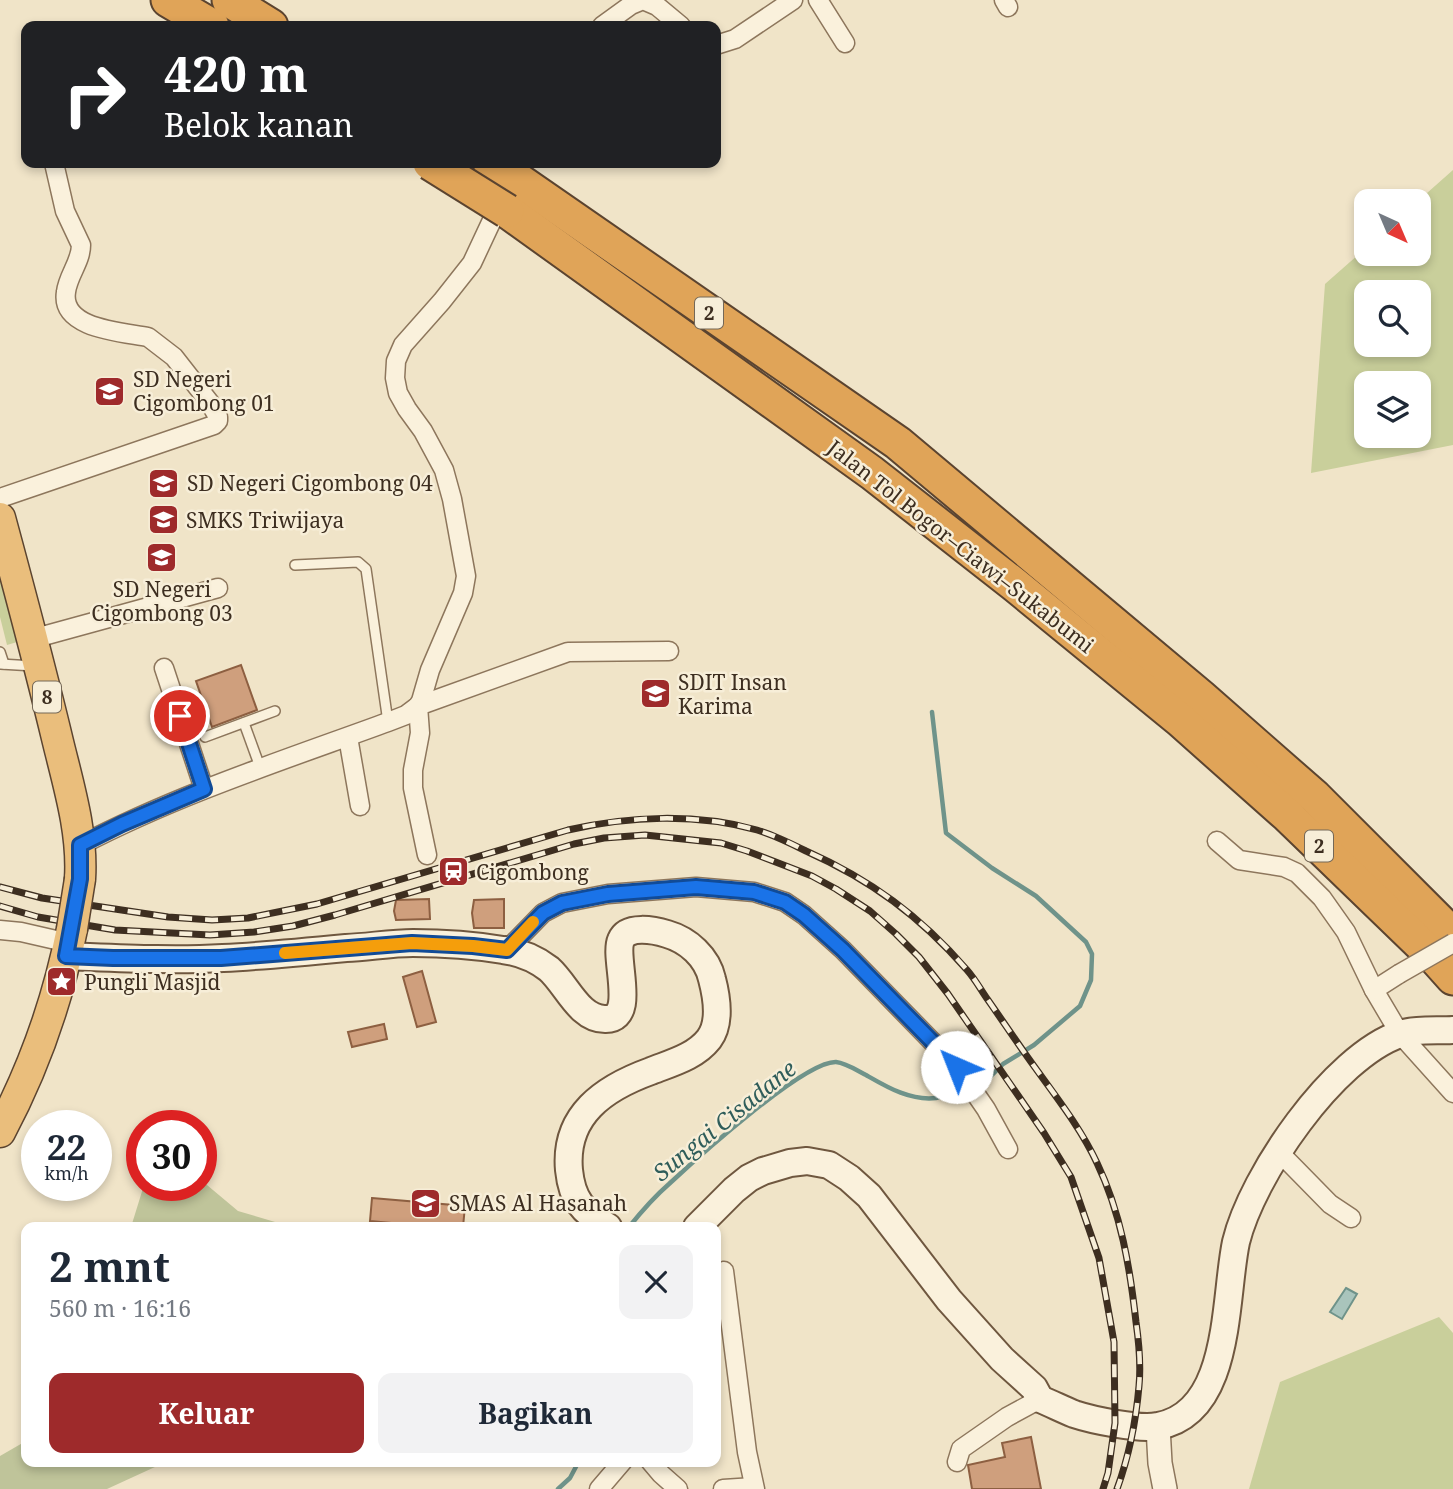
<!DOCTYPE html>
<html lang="id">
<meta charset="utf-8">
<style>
body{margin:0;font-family:"Noto Serif",serif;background:#f2f2f3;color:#1f2937;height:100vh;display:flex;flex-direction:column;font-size:26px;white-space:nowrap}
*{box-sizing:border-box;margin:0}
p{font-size:23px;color:#747a83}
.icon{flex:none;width:38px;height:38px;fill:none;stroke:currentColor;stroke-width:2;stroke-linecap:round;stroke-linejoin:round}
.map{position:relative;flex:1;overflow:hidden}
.side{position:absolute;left:21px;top:1222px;width:700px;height:245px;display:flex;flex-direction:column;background:#fff;border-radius:14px;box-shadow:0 4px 10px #0003}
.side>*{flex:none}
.hud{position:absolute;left:21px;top:21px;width:700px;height:147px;border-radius:14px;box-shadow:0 4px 10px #0003;background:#202124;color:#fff;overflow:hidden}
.needle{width:46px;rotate:136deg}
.buttons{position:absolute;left:1354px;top:189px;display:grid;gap:14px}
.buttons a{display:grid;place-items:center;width:77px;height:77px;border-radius:14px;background:#fff;box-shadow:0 4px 10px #0003;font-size:35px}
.speed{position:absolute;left:21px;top:1110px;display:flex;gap:14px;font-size:35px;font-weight:700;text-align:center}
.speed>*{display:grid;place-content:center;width:91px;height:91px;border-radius:50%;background:#fff;box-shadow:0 4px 10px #0003;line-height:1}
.speed small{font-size:18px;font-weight:400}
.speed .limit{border:10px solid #d22;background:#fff;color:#111}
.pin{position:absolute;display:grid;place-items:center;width:60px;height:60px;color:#fff;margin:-30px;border:4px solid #fff;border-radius:50%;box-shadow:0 2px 7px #0007}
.me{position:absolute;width:77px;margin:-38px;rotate:316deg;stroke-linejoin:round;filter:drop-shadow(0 0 5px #0008)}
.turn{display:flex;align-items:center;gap:24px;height:147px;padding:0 28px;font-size:32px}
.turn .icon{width:91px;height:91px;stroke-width:2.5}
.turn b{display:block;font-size:49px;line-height:60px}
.round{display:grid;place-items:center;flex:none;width:74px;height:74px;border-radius:14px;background:#f2f2f3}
.overview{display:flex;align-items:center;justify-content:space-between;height:119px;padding:0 28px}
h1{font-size:42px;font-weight:700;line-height:52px}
.cta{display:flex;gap:14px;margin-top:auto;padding:14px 28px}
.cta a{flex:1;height:80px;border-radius:14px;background:#9e2a2b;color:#fff;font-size:28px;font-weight:700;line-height:80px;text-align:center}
.cta a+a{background:#f2f2f3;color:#1f2937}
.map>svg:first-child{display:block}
.green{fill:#c9cf9b;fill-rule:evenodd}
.cemetery{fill:#bfc49a}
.water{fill:#a9c4bc;stroke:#6f938a;stroke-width:2}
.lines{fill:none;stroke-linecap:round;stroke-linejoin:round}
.stream{stroke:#6f938a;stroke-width:4.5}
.building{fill:#cf9f7d;stroke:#8d5f41;stroke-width:2}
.service-casing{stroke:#8d765c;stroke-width:12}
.minor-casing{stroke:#8d765c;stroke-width:21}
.tertiary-casing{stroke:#8d765c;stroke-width:26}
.secondary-casing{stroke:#6f573f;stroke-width:30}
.trunk-casing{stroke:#5b4430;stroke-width:33}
.motorway-casing{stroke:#5b4430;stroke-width:37}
.service{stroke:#faf1dc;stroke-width:9}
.minor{stroke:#faf1dc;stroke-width:18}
.tertiary{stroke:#faf1dc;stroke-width:23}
.secondary{stroke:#faf1dc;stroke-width:26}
.trunk{stroke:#eabe7c;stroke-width:30}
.motorway{stroke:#e0a458;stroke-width:33}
.rail-casing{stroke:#3d2e20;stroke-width:7}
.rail{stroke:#f7eed8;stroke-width:4.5;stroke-dasharray:13;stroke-linecap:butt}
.minor-bridge-casing{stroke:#8d765c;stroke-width:21;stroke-linecap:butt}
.trunk-bridge-casing{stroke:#5b4430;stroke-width:33;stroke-linecap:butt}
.motorway-bridge-casing{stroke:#5b4430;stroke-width:37;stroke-linecap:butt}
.minor-bridge{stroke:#faf1dc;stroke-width:18}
.trunk-bridge{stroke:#eabe7c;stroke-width:30}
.motorway-bridge{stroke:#e0a458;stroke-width:33}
.route-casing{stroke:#114b97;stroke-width:18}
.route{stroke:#1a73e8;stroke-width:12}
.slow{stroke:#f59e0b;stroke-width:12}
.labels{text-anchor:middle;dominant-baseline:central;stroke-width:5;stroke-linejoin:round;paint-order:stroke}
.shield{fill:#f7eed8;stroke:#756857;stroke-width:2}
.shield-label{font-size:19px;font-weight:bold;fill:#3d2e20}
.poi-label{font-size:21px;fill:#3d2e20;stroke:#f7eed8;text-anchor:start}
.street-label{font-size:21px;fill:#3d2e20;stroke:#f7eed8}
.water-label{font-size:23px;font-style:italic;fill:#2f5d5a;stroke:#f7eed8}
</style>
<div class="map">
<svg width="1453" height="1489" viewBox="0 0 1453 1489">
<rect width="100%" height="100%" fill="#f0e4c8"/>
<!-- green -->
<g class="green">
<path d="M1453,170V445L1311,473L1325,284L1367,247V254H1419L1418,201ZM1367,292H1419V345H1367ZM1367,383H1419V436H1367Z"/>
<path d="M0,539L24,640L7,645L0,617Z"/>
<path d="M1439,1317L1453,1333V1489H1249L1280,1382Z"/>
</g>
<!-- cemetery -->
<g class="cemetery">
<path d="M201,1180L238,1211L292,1227H131L144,1185H201Z"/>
<path d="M26,1441V1461H168L107,1489H0V1456Z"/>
</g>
<!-- water -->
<path class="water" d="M1346,1288L1357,1294L1342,1319L1330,1312Z"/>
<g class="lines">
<!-- stream -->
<g class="stream">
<path d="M932,712L946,833L992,868L1036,896L1086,942L1092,954L1091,980L1080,1006L1034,1045L1003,1064L989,1078L974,1086"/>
<path d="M629,1227C641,1212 654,1197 669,1184C696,1159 804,1061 836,1062C846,1063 858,1071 866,1075C887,1087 910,1101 936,1098C946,1096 956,1091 966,1088"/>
<path d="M558,1489L570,1478L579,1461"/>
</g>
</g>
<!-- building -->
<g class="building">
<path d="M241,665L257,710L212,727L196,681Z"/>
<path d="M429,899L430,919L396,920L394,911L396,900Z"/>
<path d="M504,899V928H474L472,913L474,900Z"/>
<path d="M422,971L436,1022L417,1027L403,977Z"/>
<path d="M384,1024L387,1039L352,1047L348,1032Z"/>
<path d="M372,1198L465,1206L463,1227H434L370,1221Z"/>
<path d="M1031,1437L1041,1489H972L968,1465L1005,1457L1002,1443Z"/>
</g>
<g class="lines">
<defs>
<g id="service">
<path d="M295,565L358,562L366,569L388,722"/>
<path d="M0,652L4,664"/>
<path d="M0,664L34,666"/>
<path d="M244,723L260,767"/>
<path d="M205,737L275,711"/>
</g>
<g id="minor">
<path d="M818,0L845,43"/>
<path d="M1004,0L1008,7"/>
<path d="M602,26L631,5L643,0L657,6L681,26"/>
<path d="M716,45L735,39L793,0"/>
<path d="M0,498L214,425L218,421V417L210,403L174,357L148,337C122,332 60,329 66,292C68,275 81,262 81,245L65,211L54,163"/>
<path d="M32,639L218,588"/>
<path d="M164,668L204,789"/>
<path d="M348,737L360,806"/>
<path d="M1217,841L1239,860L1284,867L1297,873L1322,898L1346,932L1374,990L1400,1034L1453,1093"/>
<path d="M81,845C179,794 284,760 388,722L406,715L418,706L421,701L430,670L463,593L466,576L452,499L444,470L423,431L407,409L398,393L395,378L396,361L403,345L442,301L472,263L494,216L495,207L494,198"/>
<path d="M427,855L413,788V770L420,733L418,706L568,652L669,651"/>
<path d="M0,930L21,932L69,943"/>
<path d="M507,950L543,913L562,903L608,894L696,887L754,892L785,902L804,915L843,950L957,1067L986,1109L1008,1149"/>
<path d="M1374,990L1399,974"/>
<path d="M1278,1151L1330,1204L1351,1218"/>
<path d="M724,1271L747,1452L755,1489"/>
<path d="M650,1461L661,1474L678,1489"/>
<path d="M957,1462L961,1449L1007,1417L1040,1399"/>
<path d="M599,1489L623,1461"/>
<path d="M723,1489L754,1487"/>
</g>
<path id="tertiary" d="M1158,1427L1160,1463L1165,1489"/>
<g id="secondary">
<path d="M66,956C119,958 171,961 223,958C264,956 305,952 346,948C369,947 391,943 413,943C443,943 473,945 503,950C519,952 536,959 549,969C567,985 579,1019 605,1019C638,1020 613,958 621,940C627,925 654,930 667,934C688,940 707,957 712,979C717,998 721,1023 709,1039C695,1057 671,1063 651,1071C604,1088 564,1115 569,1170C572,1200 583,1212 608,1227"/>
<path d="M697,1227L734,1190L749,1178L763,1171L790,1163L807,1161L829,1165L849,1178L869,1196L949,1300L1002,1359L1034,1388L1040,1399C1052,1404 1062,1409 1074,1414C1092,1420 1140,1430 1158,1426C1232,1413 1224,1298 1236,1242C1252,1176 1333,1057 1400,1034C1414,1029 1437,1031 1453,1030"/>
</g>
<g id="trunk">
<path d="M0,518C20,592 40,667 58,742C69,787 83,833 80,879"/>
<path d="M0,1132C34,1068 58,1000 72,929"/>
</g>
<g id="motorway">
<path d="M168,0L212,26"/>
<path d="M229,0L271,26"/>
<path d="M490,163L521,182L898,443L1201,697L1315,797L1453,935"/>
<path d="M507,211L872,473L1015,585L1180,720L1287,815L1436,959L1453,978"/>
</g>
</defs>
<!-- service casing -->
<use href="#service" class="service-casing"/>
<!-- minor casing -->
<use href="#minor" class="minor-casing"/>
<!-- tertiary casing -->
<use href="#tertiary" class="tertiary-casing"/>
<!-- secondary casing -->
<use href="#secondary" class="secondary-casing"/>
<!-- trunk casing -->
<use href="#trunk" class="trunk-casing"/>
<!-- motorway casing -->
<use href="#motorway" class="motorway-casing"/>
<!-- service -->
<use href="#service" class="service"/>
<!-- minor -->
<use href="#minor" class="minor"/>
<!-- tertiary -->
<use href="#tertiary" class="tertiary"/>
<!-- secondary -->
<use href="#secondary" class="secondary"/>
<!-- trunk -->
<use href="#trunk" class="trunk"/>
<!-- motorway -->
<use href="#motorway" class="motorway"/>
<defs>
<g id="rail">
<path d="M0,887L42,898L168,917L212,920L248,918L317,904L568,830C629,816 696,813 757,830C774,835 790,843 806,851C871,880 920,916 967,970C975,979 981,990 988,1000C1000,1017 1012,1035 1024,1052C1049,1088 1079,1124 1097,1163C1121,1213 1130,1268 1136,1322C1139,1343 1141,1365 1139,1386C1136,1421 1129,1456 1117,1489"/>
<path d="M0,906L38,917L115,930L210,935L254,932L293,926L335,915L574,844L604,838L645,835L721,843L747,851L812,876L836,889L870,911L896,934L919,957L948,994L1044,1133L1071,1177L1099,1258L1114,1342L1115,1423L1108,1473L1103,1489"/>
</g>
</defs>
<!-- rail casing -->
<use href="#rail" class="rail-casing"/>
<!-- rail -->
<use href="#rail" class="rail"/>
<defs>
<path id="minor-bridge" d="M1399,974L1453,943"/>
<path id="trunk-bridge" d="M72,929L80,879"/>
<path id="motorway-bridge" d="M430,163L507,211"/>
</defs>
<!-- minor-bridge casing -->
<use href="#minor-bridge" class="minor-bridge-casing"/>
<!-- trunk-bridge casing -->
<use href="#trunk-bridge" class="trunk-bridge-casing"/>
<!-- motorway-bridge casing -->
<use href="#motorway-bridge" class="motorway-bridge-casing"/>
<!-- minor-bridge -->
<use href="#minor-bridge" class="minor-bridge"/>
<!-- trunk-bridge -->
<use href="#trunk-bridge" class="trunk-bridge"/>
<!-- motorway-bridge -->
<use href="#motorway-bridge" class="motorway-bridge"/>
</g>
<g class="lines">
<defs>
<path id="route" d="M180,716L204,789L122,824L80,845V879L66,956L113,958H221L412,943L473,946L507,950L543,913L562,903L608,894L696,887L754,892L785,902L804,915L843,950L957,1067"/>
</defs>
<!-- route casing -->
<use href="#route" class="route-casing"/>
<!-- route -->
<use href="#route" class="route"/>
<!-- slow -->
<path class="slow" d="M285,953L412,943L473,946L507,950L533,922"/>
</g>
<!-- icons -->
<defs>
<symbol id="school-square" viewBox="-11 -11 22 22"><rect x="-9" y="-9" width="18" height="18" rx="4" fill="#9e2a2b" stroke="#f7eed8"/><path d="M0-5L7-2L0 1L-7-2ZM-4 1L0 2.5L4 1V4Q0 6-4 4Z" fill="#fff"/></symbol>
<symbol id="station-square" viewBox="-11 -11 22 22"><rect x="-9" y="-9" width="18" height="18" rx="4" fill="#9e2a2b" stroke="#f7eed8"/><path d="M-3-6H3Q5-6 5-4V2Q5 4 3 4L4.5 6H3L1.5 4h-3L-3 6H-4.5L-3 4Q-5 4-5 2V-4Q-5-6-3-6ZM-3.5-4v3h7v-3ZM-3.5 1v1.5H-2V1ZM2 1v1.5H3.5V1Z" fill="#fff"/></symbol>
<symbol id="sight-square" viewBox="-11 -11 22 22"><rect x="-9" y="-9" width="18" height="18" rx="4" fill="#9e2a2b" stroke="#f7eed8"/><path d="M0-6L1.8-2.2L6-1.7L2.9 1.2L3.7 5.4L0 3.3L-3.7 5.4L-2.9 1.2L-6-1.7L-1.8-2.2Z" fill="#fff"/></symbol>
</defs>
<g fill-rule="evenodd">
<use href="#school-square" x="92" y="374" width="35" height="35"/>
<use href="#school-square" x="146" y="466" width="35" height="35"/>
<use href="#school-square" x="146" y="502" width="35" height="35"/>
<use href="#school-square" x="144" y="540" width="35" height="35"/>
<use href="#school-square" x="638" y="676" width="35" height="35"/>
<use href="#station-square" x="436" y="854" width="35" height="35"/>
<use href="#sight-square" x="44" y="964" width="35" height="35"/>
<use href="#school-square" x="408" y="1186" width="35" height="35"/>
</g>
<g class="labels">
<!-- shield labels -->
<g class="shield">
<rect x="695" y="297.5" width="28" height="31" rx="5"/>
<rect x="33" y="681.5" width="28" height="31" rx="5"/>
<rect x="1305" y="830.5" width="28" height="31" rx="5"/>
</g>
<g class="shield-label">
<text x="709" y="313">2</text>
<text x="47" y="697">8</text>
<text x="1319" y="846">2</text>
</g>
<!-- poi labels -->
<g class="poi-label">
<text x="133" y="379">SD Negeri<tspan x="133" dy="24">Cigombong 01</tspan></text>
<text x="187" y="483">SD Negeri Cigombong 04</text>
<text x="186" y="520">SMKS Triwijaya</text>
<text x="162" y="589" text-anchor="middle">SD Negeri<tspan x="162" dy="24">Cigombong 03</tspan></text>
<text x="678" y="682">SDIT Insan<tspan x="678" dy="24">Karima</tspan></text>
<text x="476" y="872">Cigombong</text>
<text x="84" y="982">Pungli Masjid</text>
<text x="449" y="1203">SMAS Al Hasanah</text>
</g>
<!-- street labels -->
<g class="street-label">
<text transform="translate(961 546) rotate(38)">Jalan Tol Bogor–Ciawi–Sukabumi</text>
</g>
<!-- water labels -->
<g class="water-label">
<text transform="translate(724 1120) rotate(-39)">Sungai Cisadane</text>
</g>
</g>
</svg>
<div class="buttons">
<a><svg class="needle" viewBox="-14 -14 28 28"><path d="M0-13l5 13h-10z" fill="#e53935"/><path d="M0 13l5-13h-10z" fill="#747a83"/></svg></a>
<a><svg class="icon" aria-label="search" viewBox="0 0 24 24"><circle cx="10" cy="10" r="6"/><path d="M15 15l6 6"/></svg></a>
<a><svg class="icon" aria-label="layers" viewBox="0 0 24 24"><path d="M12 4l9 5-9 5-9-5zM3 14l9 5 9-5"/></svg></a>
</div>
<div class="speed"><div>22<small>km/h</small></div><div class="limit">30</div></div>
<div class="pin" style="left:180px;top:716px;background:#d93025"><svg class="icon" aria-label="arrive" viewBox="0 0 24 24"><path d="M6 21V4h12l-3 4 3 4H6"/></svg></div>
<svg class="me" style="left:957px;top:1067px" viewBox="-20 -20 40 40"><circle r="19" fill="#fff"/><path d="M0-13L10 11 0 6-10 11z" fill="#1a73e8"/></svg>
<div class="hud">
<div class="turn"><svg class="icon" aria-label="right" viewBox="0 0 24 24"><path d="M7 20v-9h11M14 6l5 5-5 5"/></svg><div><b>420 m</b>Belok kanan</div></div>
</div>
<section class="side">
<div class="overview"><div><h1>2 mnt</h1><p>560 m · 16:16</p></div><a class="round"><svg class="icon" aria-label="close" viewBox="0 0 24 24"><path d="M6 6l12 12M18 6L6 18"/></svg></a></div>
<div class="cta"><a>Keluar</a><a>Bagikan</a></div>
</section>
</div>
